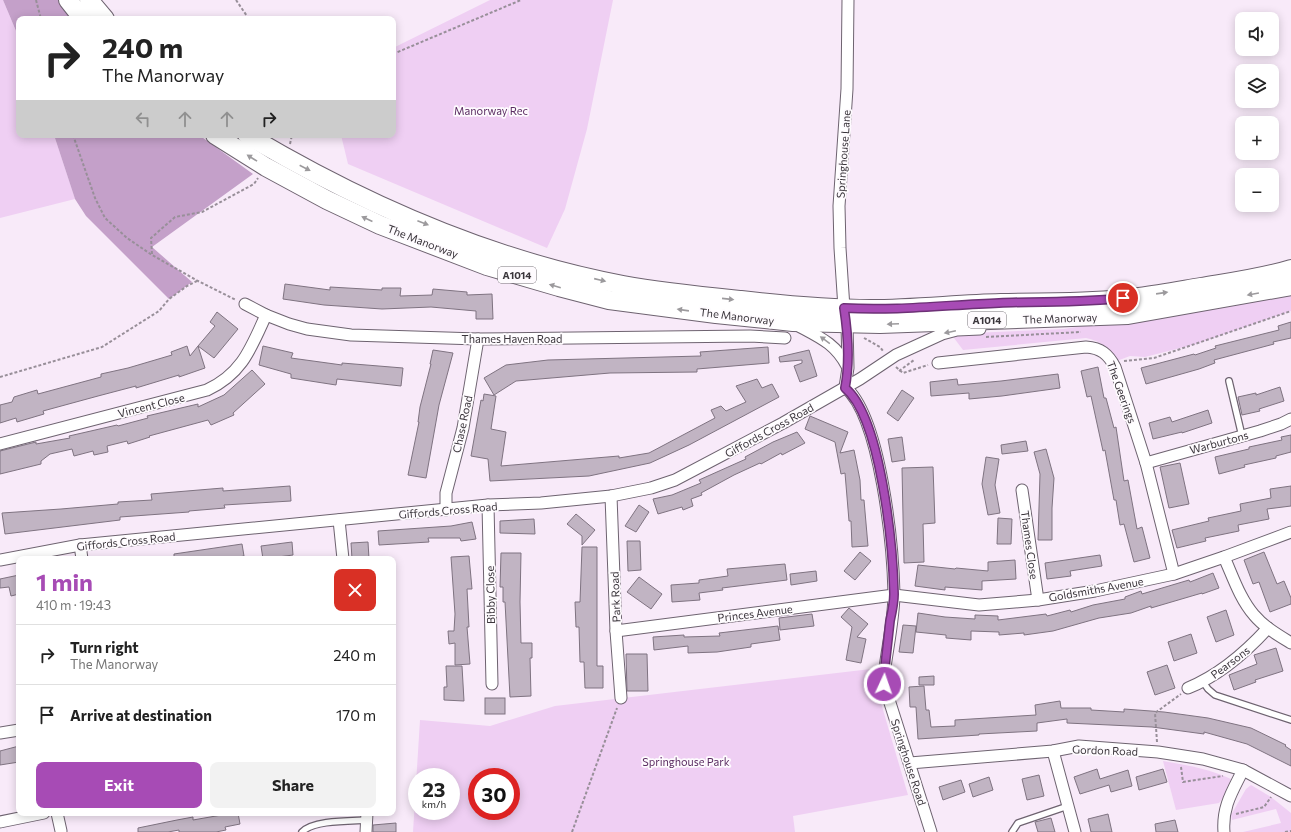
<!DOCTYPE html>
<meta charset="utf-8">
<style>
body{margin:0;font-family:Commissioner,sans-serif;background:#f2f2f2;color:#222;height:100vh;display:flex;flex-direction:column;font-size:15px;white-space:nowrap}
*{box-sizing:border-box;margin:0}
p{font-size:13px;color:#767676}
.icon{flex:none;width:22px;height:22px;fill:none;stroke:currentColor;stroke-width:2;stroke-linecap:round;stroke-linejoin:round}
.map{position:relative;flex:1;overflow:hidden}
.sheet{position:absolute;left:16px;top:556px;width:380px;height:260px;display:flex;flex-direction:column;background:#fff;border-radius:8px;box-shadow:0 2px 10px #0003}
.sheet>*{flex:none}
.hud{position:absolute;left:16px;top:16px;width:380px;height:122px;border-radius:8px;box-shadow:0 2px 10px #0003;background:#fff;color:#222;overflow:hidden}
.tools{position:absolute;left:1235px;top:12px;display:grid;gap:8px}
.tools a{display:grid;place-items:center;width:44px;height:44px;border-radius:8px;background:#fff;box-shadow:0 2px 10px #0003;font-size:20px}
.speed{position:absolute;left:408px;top:768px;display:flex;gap:8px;font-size:20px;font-weight:700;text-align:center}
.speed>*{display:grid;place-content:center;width:52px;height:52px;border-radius:50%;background:#fff;box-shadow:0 2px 10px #0003;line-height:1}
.speed small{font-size:10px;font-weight:400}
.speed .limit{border:6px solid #d22;background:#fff;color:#111}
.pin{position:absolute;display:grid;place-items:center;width:34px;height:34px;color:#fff;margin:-17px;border:2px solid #fff;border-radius:50%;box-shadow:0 1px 4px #0007}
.me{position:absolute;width:44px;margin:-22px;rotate:3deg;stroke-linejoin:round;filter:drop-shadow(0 0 3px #0008)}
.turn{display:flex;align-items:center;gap:14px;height:84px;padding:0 20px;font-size:18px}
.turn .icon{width:52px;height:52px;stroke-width:2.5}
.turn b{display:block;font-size:28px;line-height:34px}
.lanes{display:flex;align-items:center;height:38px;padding:0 20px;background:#0003;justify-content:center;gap:20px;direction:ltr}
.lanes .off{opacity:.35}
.round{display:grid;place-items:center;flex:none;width:42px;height:42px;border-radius:8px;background:#f2f2f2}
.headline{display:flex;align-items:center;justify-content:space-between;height:68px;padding:0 20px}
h1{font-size:24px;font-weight:700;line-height:30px;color:#a74bb5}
.button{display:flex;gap:8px;margin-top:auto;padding:8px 20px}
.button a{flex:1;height:46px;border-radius:8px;background:#a74bb5;color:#fff;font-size:16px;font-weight:700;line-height:46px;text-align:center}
.button a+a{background:#f2f2f2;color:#222}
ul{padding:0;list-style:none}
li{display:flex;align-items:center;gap:12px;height:60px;padding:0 20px;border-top:1px solid #e0e0e0}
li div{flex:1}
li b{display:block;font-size:15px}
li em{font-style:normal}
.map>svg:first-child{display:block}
.green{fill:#efcff3;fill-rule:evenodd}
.forest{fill:#c4a0c9}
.building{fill:#c1b4c3;stroke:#7f7381}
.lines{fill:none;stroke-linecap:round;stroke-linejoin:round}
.service-casing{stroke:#6e6370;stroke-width:8}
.minor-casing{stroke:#6e6370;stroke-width:13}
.primary-casing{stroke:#6e6370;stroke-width:20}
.path{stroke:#988f99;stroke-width:2;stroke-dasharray:3 2;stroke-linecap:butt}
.service{stroke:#fff;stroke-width:5.5}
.minor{stroke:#fff;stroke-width:11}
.primary{stroke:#fff;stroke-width:18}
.oneway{fill:#9c9a9d}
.route-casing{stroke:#6d3176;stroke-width:10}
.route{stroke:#a74bb5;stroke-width:7}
.labels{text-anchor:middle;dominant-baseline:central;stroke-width:3.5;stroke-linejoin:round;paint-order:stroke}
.shield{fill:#fefbfe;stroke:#757076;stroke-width:1}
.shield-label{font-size:10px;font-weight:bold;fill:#3a353b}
.park-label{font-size:11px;fill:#5b2d62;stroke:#fefbfe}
.street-label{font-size:11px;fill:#3a353b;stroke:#fefbfe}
</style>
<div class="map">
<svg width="1291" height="832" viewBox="0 0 1291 832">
<rect width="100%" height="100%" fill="#f8eaf9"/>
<!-- green -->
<g class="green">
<path d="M0,0H3L19,38V135H54L75,199L0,218Z"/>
<path d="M490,0H613L587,129L565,209L547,248L348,164L341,135H393V48Z"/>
<path d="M1291,292V311L1196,344L1145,357L1130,356L1114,362C1107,347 1103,342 1086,338L963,350L951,334L1064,329Z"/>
<path d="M871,669L908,795L793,816L795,832H413L420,720L490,726L555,706ZM417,777H451V811H417ZM477,777H511V811H477Z"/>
<path d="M1163,761C1187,765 1209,769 1231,779L1226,794L1219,803L1176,810Z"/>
<path d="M1251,785L1271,797L1291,813V832H1243L1281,823L1276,809L1232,820L1231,815L1246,789Z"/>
</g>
<!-- forest -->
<g class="forest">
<path d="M3,0H58L71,19H19V38Z"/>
<path d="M54,135H199L253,174L152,247L192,282L169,299L86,216L75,199Z"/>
</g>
<!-- building -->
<g class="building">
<path d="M285,284L330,290V287L382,290V288H401L400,296L432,295L433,289L467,292V295L492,294L493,319H476V311L431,307L382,309L324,305L283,299Z"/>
<path d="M217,312L238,329L214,358L198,346L215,326L210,322Z"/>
<path d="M1291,322V338L1273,342L1274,344L1214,360L1215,363L1199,369L1146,384L1141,368L1194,354L1195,355L1216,348L1215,346L1279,330L1278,326Z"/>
<path d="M187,346L190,356L198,346L205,368L179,377V375L136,388V386L98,396L43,411L44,414L17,422L16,418L0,423V405L12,402L14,397L37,390L38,394L101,377V374L128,368L172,355L171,352Z"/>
<path d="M263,346L293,353L291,358L342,365V363L403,368L401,386L337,379L336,385L291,378V374L259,365Z"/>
<path d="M768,347L769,363L697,369V372L610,373L516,381L494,395L484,378L506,365L548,360L701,356L700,352Z"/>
<path d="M433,350L453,353L439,405L426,478L408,475L419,422H418L420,407L431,364H430Z"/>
<path d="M809,350L817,376L800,382L794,366L802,363V360L780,362L779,357Z"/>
<path d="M1098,367L1104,398H1106L1114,428L1116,427L1124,481L1128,480L1137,529L1142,527L1150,558L1134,562L1124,524L1120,525L1116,500H1114L1105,450L1103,451L1091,396L1087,397L1081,371Z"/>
<path d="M252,370L265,384L233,413L234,415L211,425L208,420L149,436L150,437L128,444L127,441L107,446L108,452L94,455L93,451L74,456L72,449L50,454L41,461V464L0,474V451L36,442V444L70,438L69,436L117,425L118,426L148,418L147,416L198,404V407L224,395Z"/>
<path d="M1058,374L1060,388L1002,396L969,399V393L931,396L930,382L957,379L958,385L1001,381Z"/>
<path d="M757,379L762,388L772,384L779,397L689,445L650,463L589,476L490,481L488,459L471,456L481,400L483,401L484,394L496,396L491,429L506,432L501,466L619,456V458L649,453L715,418L711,410L721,406L726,411L746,402L736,386Z"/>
<path d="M1280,387L1284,401L1259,409L1260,411L1242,415L1238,397L1256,393V395Z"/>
<path d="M902,390L914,398L898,421L887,413Z"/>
<path d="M1208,410L1212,423L1182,433V432L1153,439L1149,423L1170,417L1172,422Z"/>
<path d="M810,416L848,432L840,453L854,450L860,480L861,500H864L868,546L852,547L851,521H849L845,473L841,474L835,442L805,429Z"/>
<path d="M797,432L805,443L782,455L781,453L761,464L760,463L734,475L701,493L702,495L691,499L693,506L683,510L682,507L658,514L653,499L672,495L701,483L699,480L746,459L745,457L773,442Z"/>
<path d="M1291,435V452L1276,456V458L1244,465L1245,467L1219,474L1215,457L1249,449V447L1282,440L1281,437Z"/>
<path d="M902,437L905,460L892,462L888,439Z"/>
<path d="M1026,441L1028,451L1002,454L1001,445Z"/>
<path d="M1046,449L1054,478L1052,508V540H1038L1040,474L1034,452Z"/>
<path d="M986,457L999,459L995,485L1000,513L988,515L982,484Z"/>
<path d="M1180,463L1189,504L1169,508L1160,467Z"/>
<path d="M933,467L935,523L923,524L924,562L904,563L902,468Z"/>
<path d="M290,486L291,501L224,505L225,508L189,511V512L120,517V520L5,534L2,513L61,509L118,504V502L152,500L151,494L223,488V491Z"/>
<path d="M1291,486V506L1267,509L1269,519L1238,525L1239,531L1205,538L1206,541L1177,548L1172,530L1209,521L1208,518L1241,511L1240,504L1271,498L1270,489Z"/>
<path d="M639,505L649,512L636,532L625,526Z"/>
<path d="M576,514L595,530L582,545V536L567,524Z"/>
<path d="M998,518L1012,519L1011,544H997Z"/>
<path d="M534,519L535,534L500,533V521Z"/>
<path d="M472,522L476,539L461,541L460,538H428L429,542L379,545L378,531L451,526Z"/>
<path d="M627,541H640L641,570L628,571Z"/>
<path d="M292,542L293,555L263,559L261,546Z"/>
<path d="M368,542L369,559H352L351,543Z"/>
<path d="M242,544L244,556L228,559H174V554Z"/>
<path d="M582,547H597V666H603V688H585L584,662H580L579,627H576L575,602H580Z"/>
<path d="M860,552L871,561L855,580L844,571Z"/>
<path d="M1264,552L1277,584L1284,581L1291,598V604L1270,612L1259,582L1253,584L1244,560Z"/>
<path d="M501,553H521L520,602L521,643H532V658H530L531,696L510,697L505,602H503V587H500Z"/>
<path d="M1100,555L1102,566L1070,571L1071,576L1047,579L1045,563Z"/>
<path d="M469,556L472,589H467L469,627H467L470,664L455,665V643L449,644L448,631H454L455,614L451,557Z"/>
<path d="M1015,560L1016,579L982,581V590L945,587V590L915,586L918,565L955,569L956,568L988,571V562Z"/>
<path d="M785,564L787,580L722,588L723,590L699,593L700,600L672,602L671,585L699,583V580L728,576L727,569Z"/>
<path d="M816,571L817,581L791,585L790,574Z"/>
<path d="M1213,573L1219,588L1202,594V593L1151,608V606L1131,613L1099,618L1053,631L1024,635V633L999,635V632L971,631V640L946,638V635L916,632L918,613L945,617L975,619V615L998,616V620L1046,614L1047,616L1070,610L1071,612L1093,605L1125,599V597L1141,591L1142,594L1189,580L1190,582Z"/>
<path d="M19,575V594L11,596L9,587L0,588V579Z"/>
<path d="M639,577L662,594L651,609L627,592Z"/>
<path d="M849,608L868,624L857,637L866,639L861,663L846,660L852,627L841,617Z"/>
<path d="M1226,610L1234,635L1216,642L1207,617Z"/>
<path d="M812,614L814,626L780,630L779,618Z"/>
<path d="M903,625L916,626L913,653L899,652Z"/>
<path d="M778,626L780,640L751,644V647L717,652L688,653V646L654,650L653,637L684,635V637L720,636L719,633Z"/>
<path d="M1191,634L1197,653L1174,661L1168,642Z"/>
<path d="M1276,648L1283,671L1255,680L1256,682L1234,690L1229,675L1257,664L1254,655Z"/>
<path d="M626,654H647L648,691H627Z"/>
<path d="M1167,665L1175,688L1155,695L1147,672Z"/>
<path d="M446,666H462L464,701L444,700V687H447Z"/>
<path d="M934,676V685H919V677Z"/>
<path d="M924,686L926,710H929L931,727L955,726V720L1036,715L1035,705L1060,701L1061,708H1091V710L1124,712V709L1164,712L1208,718L1251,728L1286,745L1285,746L1291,750V766L1247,744L1204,732V734L1152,727L1067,723V719L1037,723V731L979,734V735L918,739L916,707H910L909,687Z"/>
<rect x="485" y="698" width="20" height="16"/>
<path d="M19,746V762L0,765V751Z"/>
<path d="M1097,769L1100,779L1128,770L1132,786L1111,792L1109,785L1080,794L1074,777Z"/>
<path d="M1163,769L1167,782L1139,790L1136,777Z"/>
<path d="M1039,775L1044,796L1027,800L1022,779Z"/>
<path d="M989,777L993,790L973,797L969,784Z"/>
<path d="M961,780L965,792L943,800L939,787Z"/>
<path d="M233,813H238L240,824L225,827L226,830L216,832H179V830L168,832H138V828L177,820L193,817V820Z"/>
<path d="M1108,814L1112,832H1091L1088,819Z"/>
<path d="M1051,818L1055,832H1038L1035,822Z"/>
<path d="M1175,820L1178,832H1156L1155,824Z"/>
<path d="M396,823V832H373V825Z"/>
</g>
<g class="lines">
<defs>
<g id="service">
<path d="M1229,381L1242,436"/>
<path d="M1203,682L1208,689L1215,695L1291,720"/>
<path d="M302,832C313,820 350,821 367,820"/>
<path d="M1012,832L1018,823L1068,806"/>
</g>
<g id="minor">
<path d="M245,304L266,315L289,324L307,329L351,335L478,339L750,336L785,338"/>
<path d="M797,325C819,337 835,343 847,366"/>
<path d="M938,363L1086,347C1101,348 1108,354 1115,367L1146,463L1174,574"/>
<path d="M845,387C881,417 893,547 894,594C894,618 887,650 884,675V684L931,832"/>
<path d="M845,387L848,368L847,324L844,308L840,248L839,206L847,89L848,0"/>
<path d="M0,444L207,390C242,374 251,348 266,315"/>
<path d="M1146,463L1260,431L1281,424L1291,419"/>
<path d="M1022,490L1038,600"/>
<path d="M611,496L616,631L621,698"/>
<path d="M488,505L492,684"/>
<path d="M446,510V493L463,428L478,339"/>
<path d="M339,520L343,559"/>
<path d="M80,545L82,559"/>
<path d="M1224,557C1233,577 1240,599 1254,615C1264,627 1278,635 1291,643"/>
<path d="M0,560L80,545L488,505L541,503L611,496L651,488L675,480L783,423L860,379L896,355L942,334L957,330L980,329"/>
<path d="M616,631L894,595L979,605L1038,600L1095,591L1174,574L1224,557L1291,532"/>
<path d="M1188,688C1218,676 1246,652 1268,628"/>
<path d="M0,733L19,730"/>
<path d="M1053,751L1075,832"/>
<path d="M910,763L1053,751L1079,746L1158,752L1203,759L1243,770L1291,796"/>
<path d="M57,813L61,831"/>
<path d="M0,822L44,813"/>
<path d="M366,832L367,813"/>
<path d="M1224,832C1222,807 1232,792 1243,770"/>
</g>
<g id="primary">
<path d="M68,0L83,19"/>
<path d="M89,0L105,19"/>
<path d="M215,135L266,167L327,200L380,225L487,266L559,287L609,300L716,314L793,322L880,324L1128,315L1291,286"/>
<path d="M247,135C363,204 490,260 623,285C662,292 702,296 741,300C784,305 828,309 871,309C914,309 958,304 1001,303C1032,302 1063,303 1093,301C1129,300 1165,293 1201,287C1231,282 1262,278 1291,269"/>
</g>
</defs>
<!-- service casing -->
<use href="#service" class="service-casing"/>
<!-- minor casing -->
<use href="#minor" class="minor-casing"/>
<!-- primary casing -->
<use href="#primary" class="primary-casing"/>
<!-- path -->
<g class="path">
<path d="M36,0L41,19"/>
<path d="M236,0L249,19"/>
<path d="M393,54L521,0"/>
<path d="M73,135L95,198L105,218L127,238L152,255L198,281L236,300"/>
<path d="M290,144L292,135"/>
<path d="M152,254L151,238L175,217L202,212L254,184L258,178"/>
<path d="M986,337L1081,332"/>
<path d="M864,338L880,347L883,351"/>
<path d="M1124,361L1154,358L1291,311"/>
<path d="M896,367L903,373L928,365"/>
<path d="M899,371L914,360"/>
<path d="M0,377L102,347L159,311L169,299L187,286L197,281"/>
<path d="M1157,742L1155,713L1181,694"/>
<path d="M1181,767L1183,782L1223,776"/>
<path d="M1236,814L1264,807L1271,797"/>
<path d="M572,832L617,708"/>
<path d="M1285,832L1291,831"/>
</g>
<!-- service -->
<use href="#service" class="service"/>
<!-- minor -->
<use href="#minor" class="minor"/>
<!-- primary -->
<use href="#primary" class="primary"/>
</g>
<!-- one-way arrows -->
<defs><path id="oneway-solid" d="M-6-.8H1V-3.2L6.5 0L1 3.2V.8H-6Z"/></defs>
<g class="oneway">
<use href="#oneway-solid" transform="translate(252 158) rotate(-148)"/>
<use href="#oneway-solid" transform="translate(305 168) rotate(27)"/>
<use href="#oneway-solid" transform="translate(367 219) rotate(-155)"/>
<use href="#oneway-solid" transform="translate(423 223) rotate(21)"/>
<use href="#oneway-solid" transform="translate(600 280) rotate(13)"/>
<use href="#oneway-solid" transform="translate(555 286) rotate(-164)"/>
<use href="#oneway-solid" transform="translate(1162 293) rotate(-8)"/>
<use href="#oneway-solid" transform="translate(1253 294) rotate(170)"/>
<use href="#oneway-solid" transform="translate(728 299) rotate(6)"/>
<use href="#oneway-solid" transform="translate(683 310) rotate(-172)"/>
<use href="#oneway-solid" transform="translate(893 324) rotate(178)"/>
<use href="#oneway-solid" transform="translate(950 332) rotate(168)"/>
<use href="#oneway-solid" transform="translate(825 340) rotate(-144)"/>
</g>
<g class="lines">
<defs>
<path id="route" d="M884,684V675C886,657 888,639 890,621C892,612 894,603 894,594C893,547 881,417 845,388C850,362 848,334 844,308C895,311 947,305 999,303C1040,301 1082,303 1123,298"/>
</defs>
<!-- route casing -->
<use href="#route" class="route-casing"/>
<!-- route -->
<use href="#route" class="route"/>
</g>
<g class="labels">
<!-- shield labels -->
<g class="shield">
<rect x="498" y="267" width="38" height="16" rx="3"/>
<rect x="968" y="312" width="38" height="16" rx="3"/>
</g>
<g class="shield-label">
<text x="517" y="275">A1014</text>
<text x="987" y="320">A1014</text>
</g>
<!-- park labels -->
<g class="park-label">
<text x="491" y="110">Manorway Rec</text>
<text x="686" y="761">Springhouse Park</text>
</g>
<!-- street labels -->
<g class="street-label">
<text transform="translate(843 154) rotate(-86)">Springhouse Lane</text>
<text transform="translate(423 241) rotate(21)">The Manorway</text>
<text transform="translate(737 316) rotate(7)">The Manorway</text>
<text transform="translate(1060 318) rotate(-2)">The Manorway</text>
<text x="512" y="338">Thames Haven Road</text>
<text transform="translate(1122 392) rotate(70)">The Geerings</text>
<text transform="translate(151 405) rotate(-14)">Vincent Close</text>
<text transform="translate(462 424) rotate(-78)">Chase Road</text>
<text transform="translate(769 430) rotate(-29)">Giffords Cross Road</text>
<text transform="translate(1219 442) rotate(-15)">Warburtons</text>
<text transform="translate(448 510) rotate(-5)">Giffords Cross Road</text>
<text transform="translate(126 541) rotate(-6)">Giffords Cross Road</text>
<text transform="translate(1030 545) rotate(82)">Thames Close</text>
<text transform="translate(1096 589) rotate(-10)">Goldsmiths Avenue</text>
<text transform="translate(490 595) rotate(-91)">Bibby Close</text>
<text transform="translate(615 597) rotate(-92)">Park Road</text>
<text transform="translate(755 613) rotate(-7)">Princes Avenue</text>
<text transform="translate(1230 662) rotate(-37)">Pearsons</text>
<text transform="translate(1105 750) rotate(2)">Gordon Road</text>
<text transform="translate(909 762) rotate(72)">Springhouse Road</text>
</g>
</g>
</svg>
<div class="tools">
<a><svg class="icon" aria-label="sound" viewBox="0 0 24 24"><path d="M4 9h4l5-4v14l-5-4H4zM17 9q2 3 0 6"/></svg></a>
<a><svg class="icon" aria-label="layers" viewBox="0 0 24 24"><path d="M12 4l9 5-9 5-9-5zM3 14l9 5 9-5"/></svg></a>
<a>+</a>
<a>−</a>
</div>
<div class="speed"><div>23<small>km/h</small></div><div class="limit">30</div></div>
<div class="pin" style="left:1123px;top:298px;background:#d93025"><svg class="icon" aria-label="arrive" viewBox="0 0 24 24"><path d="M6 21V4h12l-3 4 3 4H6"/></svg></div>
<svg class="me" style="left:884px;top:684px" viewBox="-20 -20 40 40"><circle r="17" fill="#a74bb5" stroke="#fff" stroke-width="3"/><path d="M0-11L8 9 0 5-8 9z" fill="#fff"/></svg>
<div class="hud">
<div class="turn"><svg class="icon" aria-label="right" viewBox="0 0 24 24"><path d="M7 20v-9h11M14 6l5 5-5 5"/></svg><div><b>240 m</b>The Manorway</div></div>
<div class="lanes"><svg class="icon off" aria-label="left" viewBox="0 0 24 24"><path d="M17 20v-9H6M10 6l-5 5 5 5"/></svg><svg class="icon off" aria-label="ahead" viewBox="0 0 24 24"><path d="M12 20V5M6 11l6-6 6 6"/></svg><svg class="icon off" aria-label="ahead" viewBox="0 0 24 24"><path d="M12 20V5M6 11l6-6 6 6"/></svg><svg class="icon" aria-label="right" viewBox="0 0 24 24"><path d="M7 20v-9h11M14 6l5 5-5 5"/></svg></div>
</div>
<section class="sheet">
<div class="headline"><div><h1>1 min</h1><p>410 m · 19:43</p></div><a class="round" style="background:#d93025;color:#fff"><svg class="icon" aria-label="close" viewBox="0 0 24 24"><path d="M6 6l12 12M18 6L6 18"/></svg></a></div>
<ul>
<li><svg class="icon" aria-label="right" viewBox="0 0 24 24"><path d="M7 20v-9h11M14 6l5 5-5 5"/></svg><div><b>Turn right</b><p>The Manorway</p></div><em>240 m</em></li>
<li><svg class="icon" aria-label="arrive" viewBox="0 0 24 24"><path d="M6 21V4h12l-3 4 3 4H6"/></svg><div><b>Arrive at destination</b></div><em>170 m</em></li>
</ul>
<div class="button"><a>Exit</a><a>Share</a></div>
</section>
</div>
